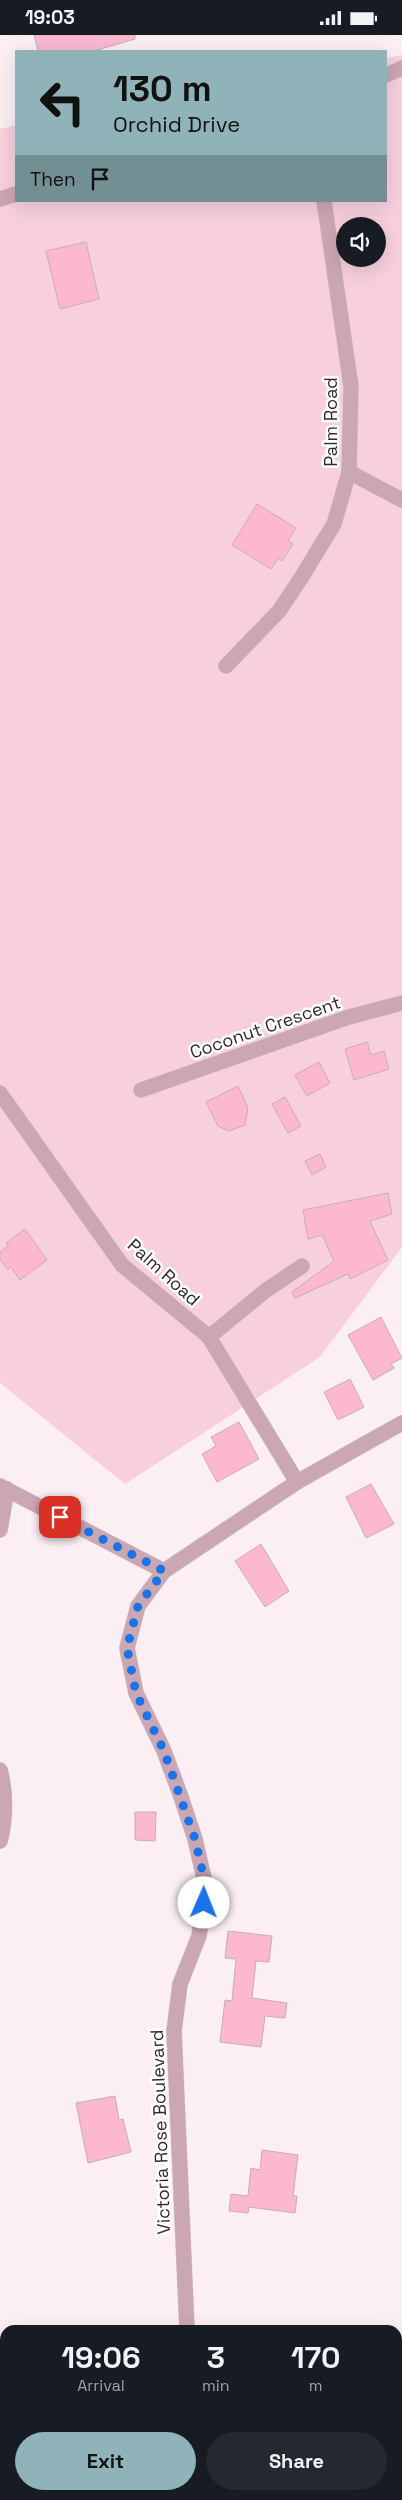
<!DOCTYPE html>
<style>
body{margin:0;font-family:"Space Grotesk",sans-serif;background:#242831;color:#f1f3f6;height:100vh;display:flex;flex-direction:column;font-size:19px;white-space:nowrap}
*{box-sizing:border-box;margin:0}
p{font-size:16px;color:#9ea1a6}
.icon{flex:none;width:28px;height:28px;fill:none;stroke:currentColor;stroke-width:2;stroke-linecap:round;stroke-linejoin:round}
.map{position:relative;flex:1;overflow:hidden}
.panel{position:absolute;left:0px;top:2290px;width:402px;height:175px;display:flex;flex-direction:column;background:#171b24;border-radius:15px 15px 0 0;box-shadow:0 5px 20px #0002}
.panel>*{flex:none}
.top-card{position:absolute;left:15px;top:15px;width:372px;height:152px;border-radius:0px;box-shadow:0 5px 20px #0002;background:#8fb3b8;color:#111;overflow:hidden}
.controls{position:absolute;left:336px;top:182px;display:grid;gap:10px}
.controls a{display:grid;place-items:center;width:50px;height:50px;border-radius:50%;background:#171b24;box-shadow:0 5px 20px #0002;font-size:25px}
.pin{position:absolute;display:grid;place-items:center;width:42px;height:42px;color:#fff;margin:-21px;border-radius:10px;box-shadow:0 2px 8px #0006}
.me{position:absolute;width:55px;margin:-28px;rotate:1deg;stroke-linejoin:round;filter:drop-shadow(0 0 4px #0008)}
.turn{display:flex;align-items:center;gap:18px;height:105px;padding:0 15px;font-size:22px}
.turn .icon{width:65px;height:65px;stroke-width:2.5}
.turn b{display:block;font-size:35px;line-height:42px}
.then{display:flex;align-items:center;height:48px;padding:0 15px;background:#0003;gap:10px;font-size:19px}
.eta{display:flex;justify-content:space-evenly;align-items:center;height:85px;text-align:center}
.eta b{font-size:30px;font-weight:700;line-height:35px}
.action{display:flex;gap:10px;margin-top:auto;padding:10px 15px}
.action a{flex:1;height:58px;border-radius:30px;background:#8fb3b8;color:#111;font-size:20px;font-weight:700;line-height:58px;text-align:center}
.action a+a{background:#242831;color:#f1f3f6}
.status{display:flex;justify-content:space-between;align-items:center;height:35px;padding:0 25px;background:#171b24;direction:ltr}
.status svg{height:14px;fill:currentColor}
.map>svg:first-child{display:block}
.green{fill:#f7cfdd;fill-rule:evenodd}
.building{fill:#fbb8d0;stroke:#caacb6}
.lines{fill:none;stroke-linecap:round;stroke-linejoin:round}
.minor-casing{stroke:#d7cbcf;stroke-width:16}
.minor{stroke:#cba6b3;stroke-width:15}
.route{stroke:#1a73e8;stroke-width:9;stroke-dasharray:0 16.2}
.labels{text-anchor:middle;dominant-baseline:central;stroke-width:5;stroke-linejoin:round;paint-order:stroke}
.street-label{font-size:18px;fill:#34282c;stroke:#fff}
</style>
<div class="status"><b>19:03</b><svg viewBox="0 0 49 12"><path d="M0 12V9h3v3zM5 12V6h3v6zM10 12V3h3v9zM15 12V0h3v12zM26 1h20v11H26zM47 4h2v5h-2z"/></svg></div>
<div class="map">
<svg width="402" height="2465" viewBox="0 0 402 2465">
<rect width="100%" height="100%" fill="#fbeff3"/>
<!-- green -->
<path class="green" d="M402,20V1212L320,1322L125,1449L0,1348V94L16,90V166H386V23ZM345,191H378V224H345Z"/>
<!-- building -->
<g class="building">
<path d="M34,0H135V4L94,16H38Z"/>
<path d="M86,207L99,264L60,274L46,216Z"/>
<path d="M257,469L296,493L288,506L293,509L282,526L278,523L271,534L232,510Z"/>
<path d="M367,1007L371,1020L384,1016L389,1034L354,1045L345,1014Z"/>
<path d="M319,1027L330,1048L307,1061L295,1040Z"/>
<path d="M238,1051L248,1073L245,1090L229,1096L218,1091L206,1067Z"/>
<path d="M285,1062L301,1091L288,1098L272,1069Z"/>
<path d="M320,1119L326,1132L312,1140L305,1126Z"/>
<path d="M388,1158L392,1179L370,1186L388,1225L350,1244L348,1239L295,1263L292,1257L334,1226L322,1200L308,1204L303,1175Z"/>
<path d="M25,1194L47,1225L20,1245L11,1232L8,1235L0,1224V1217L8,1211L6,1208Z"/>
<path d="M381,1282L402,1323L391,1329L394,1333L373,1345L348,1300Z"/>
<path d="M350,1344L364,1372L338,1385L324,1357Z"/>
<path d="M239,1387L259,1424L217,1447L202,1419L216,1411L211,1402Z"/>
<path d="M371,1449L394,1489L366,1503L346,1462Z"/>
<path d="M261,1509L289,1556L265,1572L235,1526Z"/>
<path d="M135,1777H156L155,1806L135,1805Z"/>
<path d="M228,1896L272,1901L269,1927L256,1926L252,1963L287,1968L285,1983L265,1981L261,2012L220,2007L225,1965L232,1966L236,1924L225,1923Z"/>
<path d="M115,2061L119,2085L123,2084L131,2117L88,2128L76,2068Z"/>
<path d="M262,2115L298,2120L293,2161H297L295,2178L249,2172L248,2178L229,2176L231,2159L248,2161L251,2133L260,2135Z"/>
</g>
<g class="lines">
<defs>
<g id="minor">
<path d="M386,40L402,33"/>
<path d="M0,164L16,159"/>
<path d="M349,437L402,465"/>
<path d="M226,631L279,576L301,543L334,489L349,437L351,351L324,166"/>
<path d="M141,1055L349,982L402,968"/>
<path d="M0,1058L122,1230L209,1302L297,1447"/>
<path d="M209,1302L265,1256L302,1231"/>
<path d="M0,1451L164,1536"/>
<path d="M0,1495L7,1454"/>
<path d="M0,1735C6,1756 6,1785 0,1806"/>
<path d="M187,2295L174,1996L180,1949L199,1901L206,1852L195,1804L181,1762L164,1716L136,1658L127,1613L138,1571L164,1536L297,1447L402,1388"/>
<path d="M398,2429L402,2411"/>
<path d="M187,2465V2460"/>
<path d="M389,2465L390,2460"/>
</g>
</defs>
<!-- minor casing -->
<use href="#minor" class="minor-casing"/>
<!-- minor -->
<use href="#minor" class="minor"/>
</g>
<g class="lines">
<!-- route -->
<path class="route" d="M60,1482L164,1536L138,1571L127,1613L136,1658L164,1716L195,1804L206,1852L204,1868"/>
</g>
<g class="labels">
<!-- street labels -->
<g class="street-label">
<text transform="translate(330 387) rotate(-90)">Palm Road</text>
<text transform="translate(265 992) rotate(-19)">Coconut Crescent</text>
<text transform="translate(164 1237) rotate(42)">Palm Road</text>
<text transform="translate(160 2097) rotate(-92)">Victoria Rose Boulevard</text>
</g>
</g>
</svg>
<div class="controls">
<a><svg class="icon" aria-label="sound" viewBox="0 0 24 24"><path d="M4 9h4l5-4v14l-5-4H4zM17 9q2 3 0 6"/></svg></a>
</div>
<div class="pin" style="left:60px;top:1482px;background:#d93025"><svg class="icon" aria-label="arrive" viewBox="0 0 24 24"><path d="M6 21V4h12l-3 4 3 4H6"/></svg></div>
<svg class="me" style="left:204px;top:1868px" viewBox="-20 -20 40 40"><circle r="19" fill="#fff"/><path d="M0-13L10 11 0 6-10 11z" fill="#1a73e8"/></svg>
<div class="top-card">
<div class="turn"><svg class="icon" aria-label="left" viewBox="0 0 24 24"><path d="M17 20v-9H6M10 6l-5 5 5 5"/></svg><div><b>130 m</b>Orchid Drive</div></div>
<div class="then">Then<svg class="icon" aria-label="arrive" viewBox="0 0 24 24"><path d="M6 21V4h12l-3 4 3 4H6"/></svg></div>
</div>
<section class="panel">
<div class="eta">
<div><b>19:06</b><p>Arrival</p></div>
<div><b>3</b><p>min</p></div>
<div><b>170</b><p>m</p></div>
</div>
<div class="action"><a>Exit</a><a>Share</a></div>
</section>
</div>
